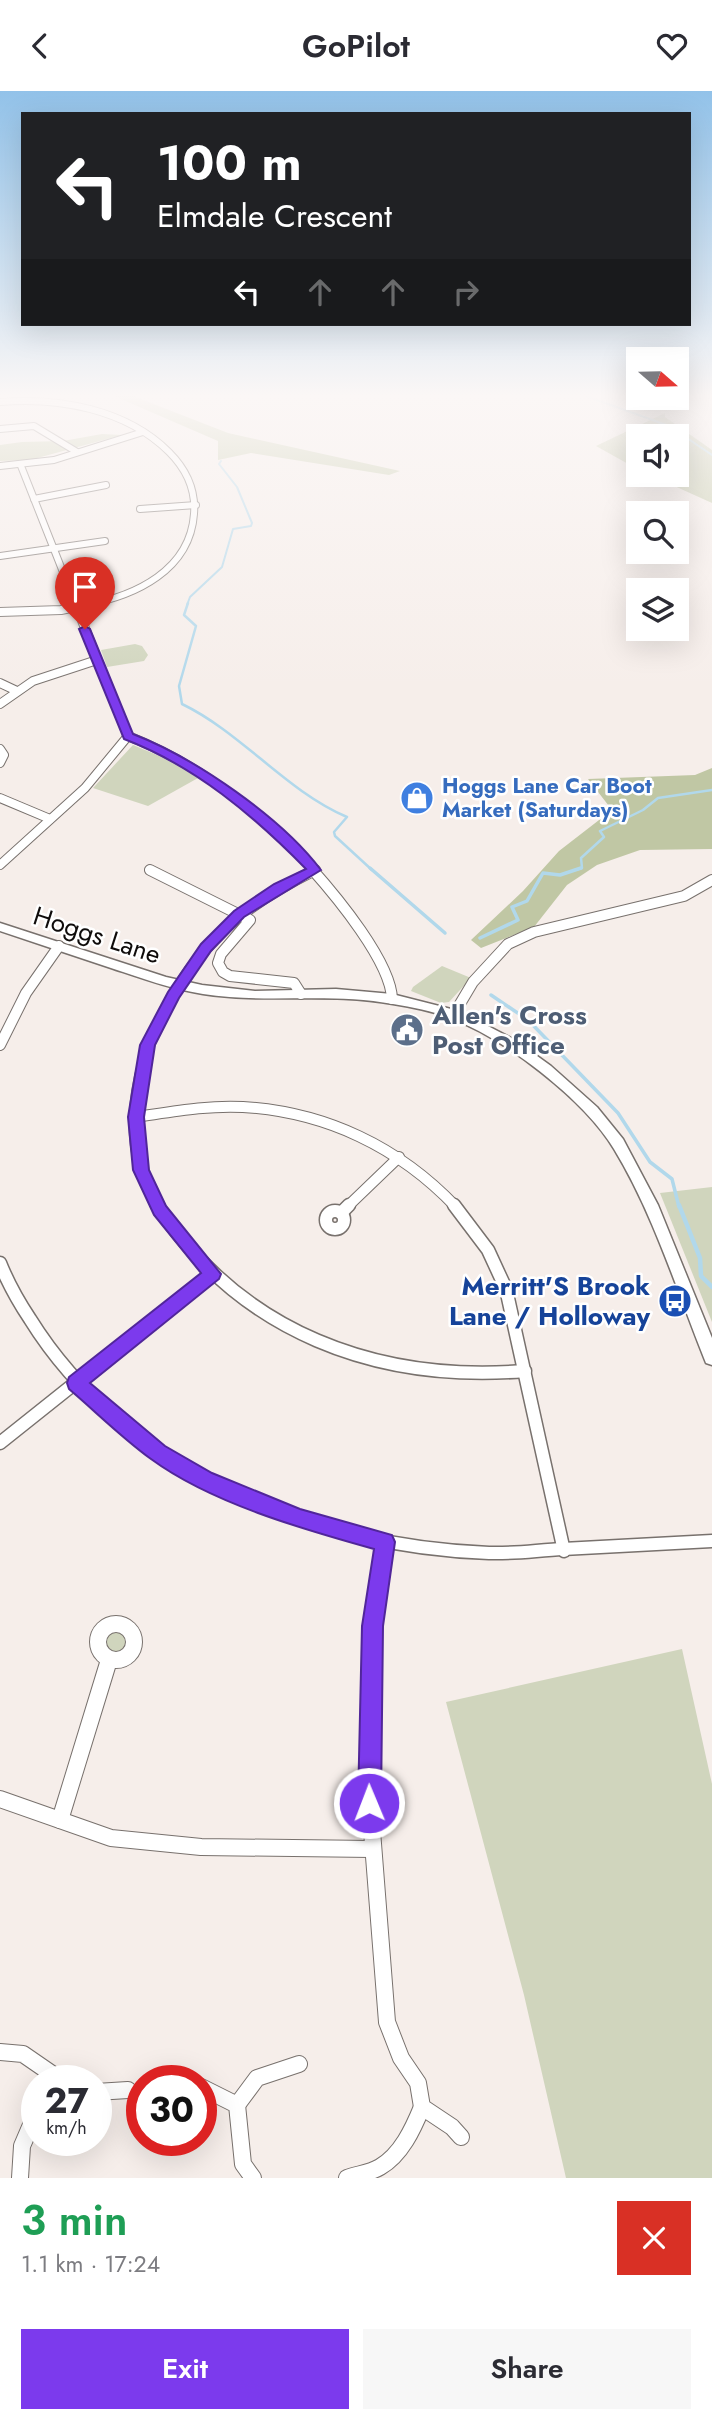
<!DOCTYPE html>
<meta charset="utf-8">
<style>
body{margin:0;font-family:Jost,sans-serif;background:#f7f7f7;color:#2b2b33;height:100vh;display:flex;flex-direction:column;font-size:26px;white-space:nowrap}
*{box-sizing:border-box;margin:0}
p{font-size:23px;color:#7c7c81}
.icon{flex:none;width:38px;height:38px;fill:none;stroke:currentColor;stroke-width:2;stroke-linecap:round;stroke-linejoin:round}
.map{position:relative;height:2087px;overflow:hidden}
.panel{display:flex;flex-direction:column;background:#fff;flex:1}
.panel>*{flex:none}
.banner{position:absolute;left:21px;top:21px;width:670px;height:214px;border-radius:0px;box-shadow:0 7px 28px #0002;background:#202124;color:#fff;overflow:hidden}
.needle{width:46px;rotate:110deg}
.buttons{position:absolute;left:626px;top:256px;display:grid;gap:14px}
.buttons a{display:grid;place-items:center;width:63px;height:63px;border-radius:0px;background:#fff;box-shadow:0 7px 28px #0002;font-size:35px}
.speed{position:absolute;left:21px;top:1974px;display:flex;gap:14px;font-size:35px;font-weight:700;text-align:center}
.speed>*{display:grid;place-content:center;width:91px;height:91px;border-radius:50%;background:#fff;box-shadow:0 7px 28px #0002;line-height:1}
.speed small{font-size:18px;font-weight:400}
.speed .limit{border:10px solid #d22;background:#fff;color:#111}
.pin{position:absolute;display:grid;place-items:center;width:60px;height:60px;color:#fff;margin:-72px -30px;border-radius:50% 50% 50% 0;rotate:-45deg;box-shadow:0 0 7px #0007}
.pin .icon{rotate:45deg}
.me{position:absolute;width:77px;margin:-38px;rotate:359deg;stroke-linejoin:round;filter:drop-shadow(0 0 5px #0008)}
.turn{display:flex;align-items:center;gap:24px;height:147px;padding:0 21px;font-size:32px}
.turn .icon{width:91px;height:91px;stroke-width:2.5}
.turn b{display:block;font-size:49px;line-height:60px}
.lanes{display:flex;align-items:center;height:66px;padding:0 21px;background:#0003;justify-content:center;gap:35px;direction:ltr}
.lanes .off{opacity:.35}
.round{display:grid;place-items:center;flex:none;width:74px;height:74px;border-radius:0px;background:#f7f7f7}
.overview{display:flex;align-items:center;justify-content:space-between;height:119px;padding:0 21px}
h1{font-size:42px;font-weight:600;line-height:52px;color:#1e9e55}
.primary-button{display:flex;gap:14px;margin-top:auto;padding:14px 21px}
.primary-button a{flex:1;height:80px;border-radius:0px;background:#7c3aed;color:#fff;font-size:28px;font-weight:600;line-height:80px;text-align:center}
.primary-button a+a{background:#f7f7f7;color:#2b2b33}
header{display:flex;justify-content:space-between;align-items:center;height:91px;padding:0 21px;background:#fff;font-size:32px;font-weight:600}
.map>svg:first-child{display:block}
.green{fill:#d0d5bd}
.forest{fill:#c0c7a4}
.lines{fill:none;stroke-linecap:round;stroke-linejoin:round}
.stream-far3{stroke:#b1d8eb;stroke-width:2}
.stream-far2{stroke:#b1d8eb;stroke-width:2.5}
.stream-far1{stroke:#b1d8eb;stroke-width:3.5}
.stream{stroke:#b1d8eb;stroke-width:4.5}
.minor-far4-casing{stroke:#78716d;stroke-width:8}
.minor-far3-casing{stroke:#78716d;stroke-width:10}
.minor-far2-casing{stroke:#78716d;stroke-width:12}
.minor-far1-casing{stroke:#78716d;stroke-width:15}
.minor-casing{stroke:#78716d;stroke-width:18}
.tertiary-casing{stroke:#78716d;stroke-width:3}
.minor-far4{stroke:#fff;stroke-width:6}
.minor-far3{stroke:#fff;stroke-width:8}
.minor-far2{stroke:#fff;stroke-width:10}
.minor-far1{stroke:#fff;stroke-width:12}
.minor{stroke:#fff;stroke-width:16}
.tertiary{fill:#fff;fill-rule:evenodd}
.route{fill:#7c3aed;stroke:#51269a;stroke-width:2}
.labels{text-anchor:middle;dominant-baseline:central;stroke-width:5;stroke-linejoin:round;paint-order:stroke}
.far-shop-label{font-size:21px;font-weight:bold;fill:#366cbe;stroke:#fff;text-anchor:start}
.street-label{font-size:26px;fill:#0f0c0b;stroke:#fff}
.service-label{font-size:26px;font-weight:bold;fill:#4e5e75;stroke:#fff;text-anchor:start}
.transit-label{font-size:26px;font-weight:bold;fill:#164399;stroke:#fff;text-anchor:end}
</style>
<header><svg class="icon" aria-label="back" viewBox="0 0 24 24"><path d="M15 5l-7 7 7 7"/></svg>GoPilot<svg class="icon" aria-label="heart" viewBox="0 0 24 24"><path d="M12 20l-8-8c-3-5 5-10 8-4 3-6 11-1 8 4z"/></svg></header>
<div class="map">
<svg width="712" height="2087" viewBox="0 0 712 2087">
<rect width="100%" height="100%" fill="#f6eeea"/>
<!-- green -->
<g class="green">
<path d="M135,553L142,555L148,564L144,570L107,576L101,559Z"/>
<path d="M133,654L174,671L198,687L148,715L93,697Z"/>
<path d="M442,875L471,887L449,911L441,912L411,900L413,896Z"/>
<path d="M712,1096V1231L660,1102Z"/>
<circle cx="117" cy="1551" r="12"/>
<path d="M682,1558L712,1693V2087H566L524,1904L446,1611Z"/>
</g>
<!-- forest -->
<g class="forest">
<path d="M114,305H133L228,342L400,380L389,384L251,362L218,369V350Z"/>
<path d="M665,322V326L712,359V412L648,383H677V345H639V379L596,355Z"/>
<path d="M102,343L122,344L30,369L0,370V354L22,351L63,350Z"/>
<path d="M712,677V758L640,759L597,774L567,794L534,836L481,857L471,849L523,800L559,760L612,719L588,688L695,684Z"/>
</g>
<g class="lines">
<!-- stream-far3 -->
<g class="stream-far3">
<path d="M586,305L669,335L712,364"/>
<path d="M187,514L190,506L222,476L233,438L251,435L252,432L237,396L219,373L221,370"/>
</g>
<!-- stream-far2 -->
<g class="stream-far2">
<path d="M188,512L184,524L196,535L179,595L182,613C242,642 286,700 347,726L334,741L335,745L372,779"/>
<path d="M575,779L582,777L581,767L604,746L600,740L643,719L658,707L712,699"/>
</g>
<!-- stream-far1 -->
<g class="stream-far1">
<path d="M370,777L445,842"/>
<path d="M480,847L518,829L512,816L527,810L543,782L560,784L581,777"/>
<path d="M491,904L528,929L618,1022L650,1071L672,1088L679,1116"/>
</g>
<!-- stream -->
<path class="stream" d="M679,1114L700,1167L701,1185L712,1196"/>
<defs>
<g id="minor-far4">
<path d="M0,311C58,306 126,318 169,361C186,378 196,398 194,423C190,479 136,505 85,514"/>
<path d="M0,338L34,335L77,361"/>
<path d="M0,375L54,369L143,341"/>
<path d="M21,375L76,514"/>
<path d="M34,408L106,394"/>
<path d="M140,418L196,414"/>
<path d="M0,465L105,450"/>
</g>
<g id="minor-far3">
<path d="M75,512L128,645C201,674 261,721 313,779"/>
<path d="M0,521L61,519L95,512"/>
<path d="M0,592L17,600"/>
<path d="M0,613L33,590L97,569"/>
<path d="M0,658L4,664L0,672"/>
<path d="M0,707L50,728"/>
<path d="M0,774L85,697L128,645"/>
</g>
<g id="minor-far2">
<path d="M311,777C336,805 391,871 392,908"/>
<path d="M150,779L250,829L221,863L218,872L223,881L230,885L294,892L301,903"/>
<path d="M454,923L473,891L508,853L534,841L684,805L712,789"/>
<path d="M0,954L26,902L59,855"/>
<path d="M136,1026C171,1021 207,1014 243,1016C326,1021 399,1056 456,1116"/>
<path d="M158,1116C101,1027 157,902 226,837C252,813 283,795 315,779"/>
<path d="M347,1116L399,1066"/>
</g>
<g id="minor-far1">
<path d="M157,1114C241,1242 377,1292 525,1280"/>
<path d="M454,1114L488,1159L506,1198L564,1460"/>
<circle cx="335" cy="1129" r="9"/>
<path d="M341,1122L349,1114"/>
<path d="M0,1172C8,1192 18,1210 30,1228C125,1381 315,1456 489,1462C514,1463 539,1459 563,1458C613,1455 662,1453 712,1450"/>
<path d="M0,1352L212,1183"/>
<path d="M372,1544L385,1451"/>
</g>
<g id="minor">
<circle cx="116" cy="1551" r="18"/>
<path d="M372,1542L368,1689L387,1931L401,1967L418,1992L422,2016L452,2036L461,2046"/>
<path d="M0,1708L111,1747L201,1756L372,1758"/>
<path d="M60,1729L109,1569"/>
<path d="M0,1961L23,1963L52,1983L50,1990"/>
<path d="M201,1996L237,2014L243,2073L253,2087"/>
<path d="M96,2001L128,1999"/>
<path d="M237,2014L257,1987L299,1973"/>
<path d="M20,2087L22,2055L37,2020"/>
<path d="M347,2087C358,2083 370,2082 380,2076C401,2064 413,2038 422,2016"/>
</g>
<path id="tertiary" d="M0,832L166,886L202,894L255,900L336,898L392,903L459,920L515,949L551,975L597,1016L623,1048L658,1114L712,1247V1274L706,1272L704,1267C676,1197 653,1122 614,1058C585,1009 503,946 450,927C432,920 412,916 393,913C330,901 266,913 203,903C171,898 141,887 111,877C74,865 37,852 0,840Z"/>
</defs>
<!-- minor-far4 casing -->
<use href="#minor-far4" class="minor-far4-casing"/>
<!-- minor-far3 casing -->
<use href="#minor-far3" class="minor-far3-casing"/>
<!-- minor-far2 casing -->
<use href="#minor-far2" class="minor-far2-casing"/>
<!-- minor-far1 casing -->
<use href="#minor-far1" class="minor-far1-casing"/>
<!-- minor casing -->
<use href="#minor" class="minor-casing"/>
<!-- tertiary casing -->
<use href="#tertiary" class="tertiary-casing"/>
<!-- minor-far4 -->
<use href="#minor-far4" class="minor-far4"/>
<!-- minor-far3 -->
<use href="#minor-far3" class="minor-far3"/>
<!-- minor-far2 -->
<use href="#minor-far2" class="minor-far2"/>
<!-- minor-far1 -->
<use href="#minor-far1" class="minor-far1"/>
<!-- minor -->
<use href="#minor" class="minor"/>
<!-- tertiary -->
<use href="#tertiary" class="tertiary"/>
</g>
<!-- sky -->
<linearGradient id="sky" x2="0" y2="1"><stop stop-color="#92c2e9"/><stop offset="0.51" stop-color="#fbf7f6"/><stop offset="1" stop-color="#fbf7f6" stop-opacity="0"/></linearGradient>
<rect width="712" height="597" fill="url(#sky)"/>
<!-- route -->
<path class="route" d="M85,535L90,538L133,643C195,667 281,726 321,779L244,826L211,860L179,907L155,954L144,1026L149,1079L166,1115L221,1183L219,1188L90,1292L165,1355L212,1382L300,1418L392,1444L395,1451L383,1535L381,1712L378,1720L369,1724L361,1720L358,1712L362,1535L374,1458C302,1438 211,1412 151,1368C122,1347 96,1321 69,1298L67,1292L69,1286L201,1182L154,1124L133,1079L128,1026L140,954L168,901L201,853L234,820L274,793L306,778C254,725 195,675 124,648L79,538Z"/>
<!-- icons -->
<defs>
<symbol id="shop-disc" viewBox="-11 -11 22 22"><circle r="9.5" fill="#3f7fe0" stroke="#fff"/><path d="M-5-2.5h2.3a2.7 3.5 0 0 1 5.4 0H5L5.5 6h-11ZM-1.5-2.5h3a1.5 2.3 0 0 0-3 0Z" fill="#fff"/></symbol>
<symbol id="civic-disc" viewBox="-11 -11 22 22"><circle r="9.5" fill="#5c6f8a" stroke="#fff"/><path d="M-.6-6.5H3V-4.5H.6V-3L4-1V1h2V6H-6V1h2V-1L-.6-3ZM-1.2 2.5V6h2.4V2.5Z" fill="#fff"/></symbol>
<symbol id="bus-disc" viewBox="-11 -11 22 22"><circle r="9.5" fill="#1a4fb4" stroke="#fff"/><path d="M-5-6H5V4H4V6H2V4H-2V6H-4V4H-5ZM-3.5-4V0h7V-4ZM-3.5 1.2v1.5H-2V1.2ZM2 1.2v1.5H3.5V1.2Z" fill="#fff"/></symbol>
</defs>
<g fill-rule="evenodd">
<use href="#shop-disc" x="398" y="688" width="38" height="38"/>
<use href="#civic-disc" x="388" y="920" width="38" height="38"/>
<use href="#bus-disc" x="656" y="1191" width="38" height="38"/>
</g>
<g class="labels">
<!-- far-shop labels -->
<g class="far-shop-label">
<text x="442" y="695">Hoggs Lane Car Boot<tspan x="442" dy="24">Market (Saturdays)</tspan></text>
</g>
<!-- street labels -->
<g class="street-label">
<text transform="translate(97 844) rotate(18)">Hoggs Lane</text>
</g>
<!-- service labels -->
<g class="service-label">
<text x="432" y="924">Allen's Cross<tspan x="432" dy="30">Post Office</tspan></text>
</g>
<!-- transit labels -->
<g class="transit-label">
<text x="650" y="1195">Merritt'S Brook<tspan x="650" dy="30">Lane / Holloway</tspan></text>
</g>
</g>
</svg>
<div class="buttons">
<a><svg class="needle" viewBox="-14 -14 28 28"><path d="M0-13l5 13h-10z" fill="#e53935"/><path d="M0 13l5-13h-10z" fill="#7c7c81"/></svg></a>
<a><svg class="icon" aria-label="sound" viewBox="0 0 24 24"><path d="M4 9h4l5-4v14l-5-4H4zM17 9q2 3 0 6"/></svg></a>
<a><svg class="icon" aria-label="search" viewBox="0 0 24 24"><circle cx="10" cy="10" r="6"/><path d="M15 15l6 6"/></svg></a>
<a><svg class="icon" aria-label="layers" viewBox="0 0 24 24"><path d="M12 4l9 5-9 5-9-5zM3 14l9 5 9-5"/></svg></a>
</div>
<div class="speed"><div>27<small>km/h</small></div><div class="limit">30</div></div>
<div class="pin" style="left:85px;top:538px;background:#d93025"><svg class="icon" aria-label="arrive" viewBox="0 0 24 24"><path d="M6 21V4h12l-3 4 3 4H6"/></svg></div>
<svg class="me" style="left:369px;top:1712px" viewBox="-20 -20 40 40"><circle r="17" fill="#7c3aed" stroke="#fff" stroke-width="3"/><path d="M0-11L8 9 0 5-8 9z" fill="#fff"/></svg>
<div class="banner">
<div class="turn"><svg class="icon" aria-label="left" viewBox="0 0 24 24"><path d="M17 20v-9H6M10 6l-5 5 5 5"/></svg><div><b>100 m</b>Elmdale Crescent</div></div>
<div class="lanes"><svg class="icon" aria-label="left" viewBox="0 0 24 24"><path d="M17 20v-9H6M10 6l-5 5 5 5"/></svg><svg class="icon off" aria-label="ahead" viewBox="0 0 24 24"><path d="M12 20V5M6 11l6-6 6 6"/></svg><svg class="icon off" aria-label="ahead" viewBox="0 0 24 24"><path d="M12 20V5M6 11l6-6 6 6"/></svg><svg class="icon off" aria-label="right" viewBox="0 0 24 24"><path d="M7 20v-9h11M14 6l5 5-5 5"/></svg></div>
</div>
</div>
<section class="panel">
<div class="overview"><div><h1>3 min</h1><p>1.1 km · 17:24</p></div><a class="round" style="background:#d93025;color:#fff"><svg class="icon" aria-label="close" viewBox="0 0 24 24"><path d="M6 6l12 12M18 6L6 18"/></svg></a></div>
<div class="primary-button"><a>Exit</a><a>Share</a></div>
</section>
